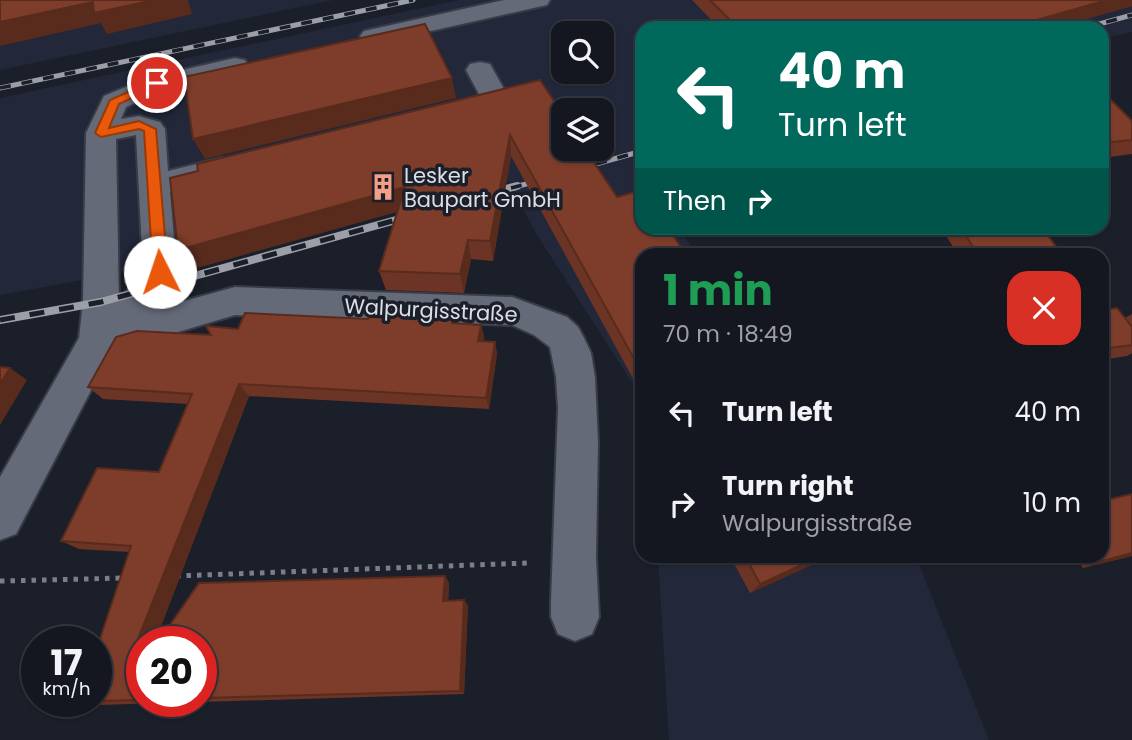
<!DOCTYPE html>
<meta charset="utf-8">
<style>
body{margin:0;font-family:Poppins,sans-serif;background:#1d2029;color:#f1f3f6;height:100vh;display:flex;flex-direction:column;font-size:26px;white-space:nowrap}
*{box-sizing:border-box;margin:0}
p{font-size:23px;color:#9d9fa5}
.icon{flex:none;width:38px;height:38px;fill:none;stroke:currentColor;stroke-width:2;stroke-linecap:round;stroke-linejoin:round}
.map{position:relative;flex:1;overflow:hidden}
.sheet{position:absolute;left:635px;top:248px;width:474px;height:315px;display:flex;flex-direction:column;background:#141720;border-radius:21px;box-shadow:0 2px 5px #0004,0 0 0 2px #33363e}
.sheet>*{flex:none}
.hud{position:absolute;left:635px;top:21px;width:474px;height:214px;border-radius:21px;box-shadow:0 2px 5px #0004,0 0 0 2px #33363e;background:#00695c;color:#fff;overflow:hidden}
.buttons{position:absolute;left:551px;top:21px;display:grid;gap:14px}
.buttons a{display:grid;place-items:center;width:63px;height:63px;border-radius:14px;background:#141720;box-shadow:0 2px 5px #0004,0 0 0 2px #33363e;font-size:35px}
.speed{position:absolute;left:21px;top:626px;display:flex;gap:14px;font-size:35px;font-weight:700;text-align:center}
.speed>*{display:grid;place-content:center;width:91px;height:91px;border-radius:50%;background:#141720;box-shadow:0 2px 5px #0004,0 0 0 2px #33363e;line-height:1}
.speed small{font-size:18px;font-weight:400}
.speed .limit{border:10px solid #d22;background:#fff;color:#111}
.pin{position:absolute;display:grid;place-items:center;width:60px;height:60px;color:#fff;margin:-30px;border:4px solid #fff;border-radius:50%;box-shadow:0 2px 7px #0007}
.me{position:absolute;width:77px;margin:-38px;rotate:356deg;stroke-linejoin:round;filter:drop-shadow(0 0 5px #0008)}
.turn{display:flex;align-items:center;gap:24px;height:147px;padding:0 28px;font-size:32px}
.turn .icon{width:91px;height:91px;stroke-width:2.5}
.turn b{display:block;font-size:49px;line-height:60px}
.then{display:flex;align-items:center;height:66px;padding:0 28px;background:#0003;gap:14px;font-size:26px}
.round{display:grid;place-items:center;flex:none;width:74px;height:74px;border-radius:21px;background:#1d2029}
.summary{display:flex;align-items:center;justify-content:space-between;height:119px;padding:0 28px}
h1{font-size:42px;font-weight:700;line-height:52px;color:#1e9e55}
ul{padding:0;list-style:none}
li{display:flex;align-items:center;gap:21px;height:91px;padding:0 28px}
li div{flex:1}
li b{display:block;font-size:26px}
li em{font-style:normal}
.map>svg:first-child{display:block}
.built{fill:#222839;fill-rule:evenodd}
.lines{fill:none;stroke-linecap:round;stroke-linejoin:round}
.minor-casing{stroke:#393c46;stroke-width:4}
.path{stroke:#7c7f89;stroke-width:5;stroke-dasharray:4.5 6;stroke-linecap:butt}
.minor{fill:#656a78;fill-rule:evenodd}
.rail-far1-casing{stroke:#9c9fa8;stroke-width:5}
.rail-casing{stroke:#9c9fa8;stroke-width:8}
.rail-far1{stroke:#1b1f2a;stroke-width:3.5;stroke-dasharray:11;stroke-linecap:butt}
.rail{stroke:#1b1f2a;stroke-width:5;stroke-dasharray:15;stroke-linecap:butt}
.wall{fill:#6c3424}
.shaded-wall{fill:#582b1d}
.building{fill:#7e3d2a;stroke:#582b1d;stroke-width:2}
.route{fill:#ea580c;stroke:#983908;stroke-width:2}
.labels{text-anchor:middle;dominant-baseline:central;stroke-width:7;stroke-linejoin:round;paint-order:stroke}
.poi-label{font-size:21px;fill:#dbdee6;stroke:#1b1f2a;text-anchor:start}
.street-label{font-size:21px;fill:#dbdee6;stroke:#1b1f2a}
</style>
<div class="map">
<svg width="1132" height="740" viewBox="0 0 1132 740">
<rect width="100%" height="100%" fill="#1b1f2a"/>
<!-- built -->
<g class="built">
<path d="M0,0H333L0,70Z"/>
<path d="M459,0H1132V32L1103,38L1102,28H642V170L638,172L642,178V228H678L698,255L642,256V398L537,235L508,181L193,269L127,272L0,295V98ZM564,33H602V72H564ZM564,110H602V149H564Z"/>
<path d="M658,557H916L989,740H669Z"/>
</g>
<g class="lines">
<defs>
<g id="minor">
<path d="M504,0H550L547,5L538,7L373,44L364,41L360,36L364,31Z"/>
<path d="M235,58L245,60L248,66L245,72L166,90L126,107L121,119L139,116L160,122L165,129L168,171L221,158L232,162L236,169L232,176L170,192L177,272L155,309L235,287L512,297L567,317L578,327L584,338L591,353L595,377L598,442L596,557L599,617L592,634L575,641L558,634L551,617V602L558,408L556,377L550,347L534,335L512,325L235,315L111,352L16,534L0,540V477L79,338L83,302L86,133L104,96L147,78ZM136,135L143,270L119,301L116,139Z"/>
<path d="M480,62L490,64L510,100L506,106C487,111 465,122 446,117L442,111L446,105L480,96L466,70L470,64Z"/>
</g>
</defs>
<!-- minor casing -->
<use href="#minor" class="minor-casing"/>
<!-- path -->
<g class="path">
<path d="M176,576L527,563"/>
<path d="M0,581L125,578"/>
</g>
<!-- minor -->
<use href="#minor" class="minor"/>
<defs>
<g id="rail-far1">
<path d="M1085,28L1132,15"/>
<path d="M0,88L413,0"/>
<path d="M575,170L642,151"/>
<path d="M511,188L545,179"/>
</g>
<g id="rail">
<path d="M488,194L517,186"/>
<path d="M0,320L101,302L414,215"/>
</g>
</defs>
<!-- rail-far1 casing -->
<use href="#rail-far1" class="rail-far1-casing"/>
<!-- rail casing -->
<use href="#rail" class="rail-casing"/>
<!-- rail-far1 -->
<use href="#rail-far1" class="rail-far1"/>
<!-- rail -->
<use href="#rail" class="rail"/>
</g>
<!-- wall -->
<g class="wall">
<path d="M692,0H1132V6L1054,28H719Z"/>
<path d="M540,80L642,256V395L511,156L493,261L471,259L464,293L386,290L379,271L397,211L193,269L198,171Z"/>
<path d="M1102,92L1132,121V154L1102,158Z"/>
<path d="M941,228H1042L1063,256H959Z"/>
<path d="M1102,308L1104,310L1125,318L1132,314V353L1127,356L1102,360Z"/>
<path d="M457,323L481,325L484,337L483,341L495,342L497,354L489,409L249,396L155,642H142V702H193L99,705L79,702L129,552L79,549L61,541L159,472L188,404L103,399L88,387L211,335L238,329Z"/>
<path d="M730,556H831L750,593Z"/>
<path d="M1075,556H1132L1083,568Z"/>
<path d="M445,576L449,583L448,601L464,600L468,606L464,694L201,702V642Z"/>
</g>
<!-- shaded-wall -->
<g class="shaded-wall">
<path d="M154,0H188L192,14L107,34L101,23L0,46V22L93,2Z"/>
<path d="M1107,0H1132V6L1054,28H1028L1033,21Z"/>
<path d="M452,78L456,98L205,159L193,139Z"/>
<path d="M510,135L511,156L493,261L490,241Z"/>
<path d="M405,187L411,208L193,269L178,250Z"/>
<path d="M468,240L471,259L464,293L460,274Z"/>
<path d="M454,313L458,326L452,323Z"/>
<path d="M481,325L484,337L481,353L478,341Z"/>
<path d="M495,342L497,354L489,409L486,398Z"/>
<path d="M10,368L27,380L0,425V384Z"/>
<path d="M239,384L249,396L155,642H142V659L132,654Z"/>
<path d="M1132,553V556L1083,568L1102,561Z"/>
<path d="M821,556H831L750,593L760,584Z"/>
<path d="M445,576L449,583L448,607L443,601Z"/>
<path d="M464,600L468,606L464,694L460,691Z"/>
</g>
<!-- building -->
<g class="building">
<path d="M0,0H154L94,13L93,2L0,22Z"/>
<path d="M710,0H1107L1033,21L1040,28H738Z"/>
<path d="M425,24L452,78L193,139L184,77Z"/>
<path d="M540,80L564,116V149H585L617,197L642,190V228H668L687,256H642V373L510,135L490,241L468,240L460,274L379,271L405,187L178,250L170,178L198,171L197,164Z"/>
<path d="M1102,91L1132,121V140L1102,143Z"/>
<path d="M961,228H1042L1063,256H979Z"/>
<path d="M1102,308L1104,310L1117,308L1132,327V345L1102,349Z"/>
<path d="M371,310L454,313L452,323L481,325L478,341L495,342L486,398L239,384L132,654L142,659V700L96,701V651L131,546L61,541L97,468L159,472L192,394L88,387L116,337L137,331L211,335L206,326L238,329L245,313L368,319Z"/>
<path d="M0,367L10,368L0,384Z"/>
<path d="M1132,494V553L1102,561L1100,556H1102V501Z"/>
<path d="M745,556H821L760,584Z"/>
<path d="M445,576L443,601L464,600L460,691L201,698V642H158L199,583Z"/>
</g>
<!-- route -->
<path class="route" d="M153,81L163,83L119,104L109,128L139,121L156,129L168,272L160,277L153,272L144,131L139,129L101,137L95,133L110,100Z"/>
<!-- icons -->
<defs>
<symbol id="building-bare" viewBox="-9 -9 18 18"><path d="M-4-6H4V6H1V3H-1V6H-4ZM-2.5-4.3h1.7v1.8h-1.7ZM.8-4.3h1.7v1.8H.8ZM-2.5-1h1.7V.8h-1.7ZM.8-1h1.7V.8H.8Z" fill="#f49e86" stroke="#1b1f2a" stroke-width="2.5" paint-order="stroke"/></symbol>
</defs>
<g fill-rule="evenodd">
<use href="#building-bare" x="364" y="168" width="38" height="38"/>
</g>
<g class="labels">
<!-- poi labels -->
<g class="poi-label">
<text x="404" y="175">Lesker<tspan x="404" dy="24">Baupart GmbH</tspan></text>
</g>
<!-- street labels -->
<g class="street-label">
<text transform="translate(431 310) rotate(3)">Walpurgisstraße</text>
</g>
</g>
</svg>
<div class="buttons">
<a><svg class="icon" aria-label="search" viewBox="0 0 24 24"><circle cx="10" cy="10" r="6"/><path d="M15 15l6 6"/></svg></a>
<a><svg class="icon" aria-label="layers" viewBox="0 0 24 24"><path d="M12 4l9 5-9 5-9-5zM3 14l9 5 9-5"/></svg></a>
</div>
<div class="speed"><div>17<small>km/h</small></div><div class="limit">20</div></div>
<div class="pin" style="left:157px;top:83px;background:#d93025"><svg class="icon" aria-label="arrive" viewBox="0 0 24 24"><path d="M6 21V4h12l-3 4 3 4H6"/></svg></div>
<svg class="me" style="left:160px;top:272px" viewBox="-20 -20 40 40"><circle r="19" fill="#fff"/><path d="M0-13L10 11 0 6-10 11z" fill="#ea580c"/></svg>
<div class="hud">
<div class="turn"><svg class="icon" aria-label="left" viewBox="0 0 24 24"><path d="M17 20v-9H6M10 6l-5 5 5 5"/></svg><div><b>40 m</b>Turn left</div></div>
<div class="then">Then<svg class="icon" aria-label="right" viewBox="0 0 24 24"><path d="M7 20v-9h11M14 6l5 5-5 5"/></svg></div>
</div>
<section class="sheet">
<div class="summary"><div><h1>1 min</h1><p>70 m · 18:49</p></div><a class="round" style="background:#d93025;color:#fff"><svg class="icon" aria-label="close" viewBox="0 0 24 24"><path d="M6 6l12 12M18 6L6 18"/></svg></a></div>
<ul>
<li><svg class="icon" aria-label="left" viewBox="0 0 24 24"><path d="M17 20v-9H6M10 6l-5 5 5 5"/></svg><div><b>Turn left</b></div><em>40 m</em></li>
<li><svg class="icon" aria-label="right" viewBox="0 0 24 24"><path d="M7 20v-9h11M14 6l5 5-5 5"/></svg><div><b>Turn right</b><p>Walpurgisstraße</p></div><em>10 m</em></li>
</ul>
</section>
</div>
